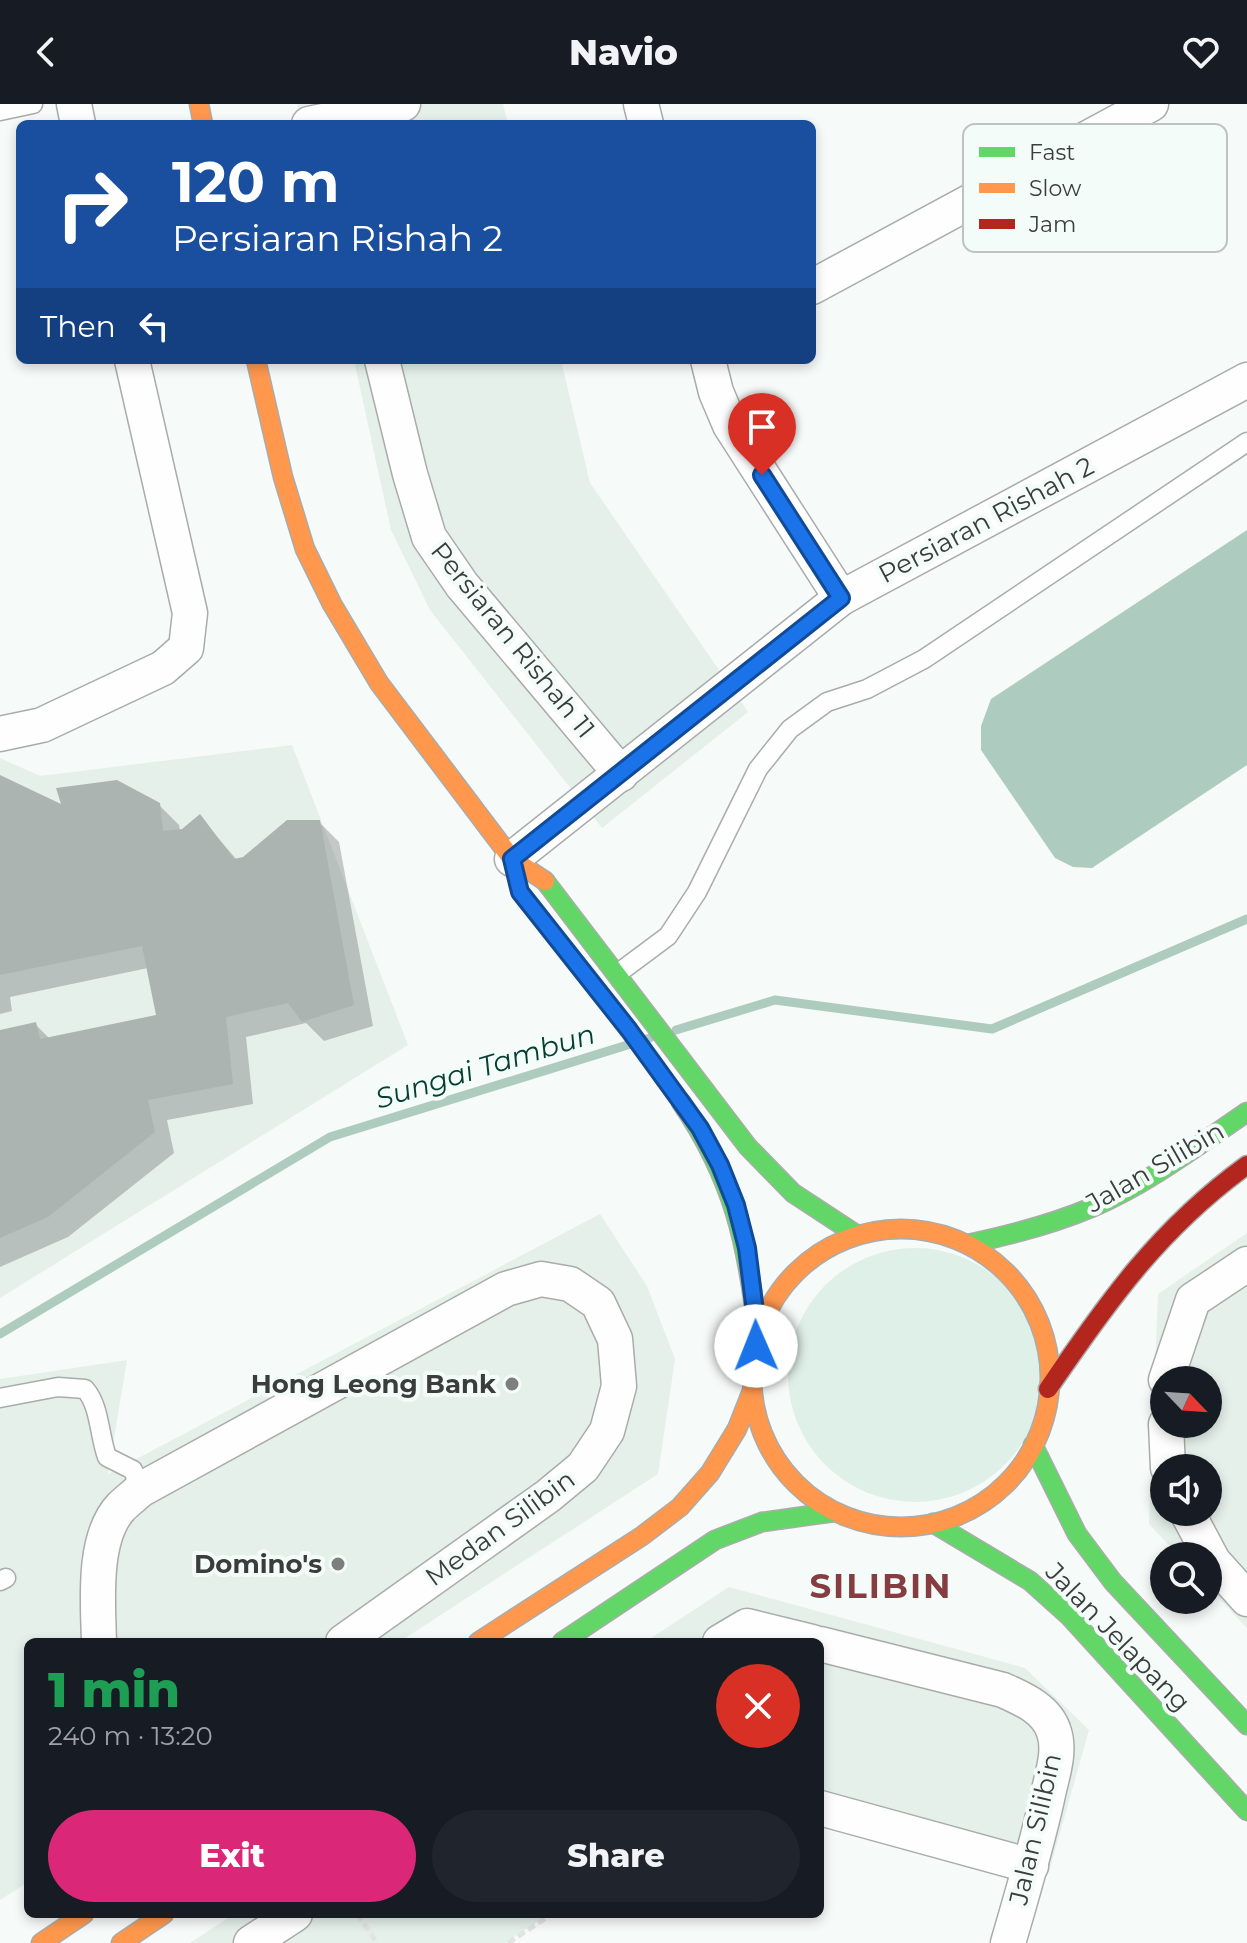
<!DOCTYPE html>
<meta charset="utf-8">
<style>
body{margin:0;font-family:Montserrat,sans-serif;background:#20242c;color:#f1f3f6;height:100vh;display:flex;flex-direction:column;font-size:30px;white-space:nowrap}
*{box-sizing:border-box;margin:0}
p{font-size:26px;color:#9ea1a6}
.icon{flex:none;width:44px;height:44px;fill:none;stroke:currentColor;stroke-width:2;stroke-linecap:round;stroke-linejoin:round}
.map{position:relative;flex:1;overflow:hidden}
.details{position:absolute;left:24px;top:1534px;width:800px;height:280px;display:flex;flex-direction:column;background:#171b24;border-radius:12px;box-shadow:0 4px 12px #0003}
.details>*{flex:none}
.guide{position:absolute;left:16px;top:16px;width:800px;height:244px;border-radius:12px;box-shadow:0 4px 12px #0003;background:#1a4fa0;color:#fff;overflow:hidden}
.needle{width:52px;rotate:115deg}
.controls{position:absolute;left:1150px;top:1262px;display:grid;gap:16px}
.controls a{display:grid;place-items:center;width:72px;height:72px;border-radius:50%;background:#171b24;box-shadow:0 4px 12px #0003;font-size:40px}
.pin{position:absolute;display:grid;place-items:center;width:68px;height:68px;color:#fff;margin:-82px -34px;border-radius:50% 50% 50% 0;rotate:-45deg;box-shadow:0 0 8px #0007}
.pin .icon{rotate:45deg}
.me{position:absolute;width:88px;margin:-44px;rotate:359deg;stroke-linejoin:round;filter:drop-shadow(0 0 6px #0008)}
.turn{display:flex;align-items:center;gap:28px;height:168px;padding:0 24px;font-size:36px}
.turn .icon{width:104px;height:104px;stroke-width:2.5}
.turn b{display:block;font-size:56px;line-height:68px}
.then{display:flex;align-items:center;height:76px;padding:0 24px;background:#0003;gap:16px;font-size:30px}
.round{display:grid;place-items:center;flex:none;width:84px;height:84px;border-radius:42px;background:#20242c}
.summary{display:flex;align-items:center;justify-content:space-between;height:136px;padding:0 24px}
h1{font-size:48px;font-weight:800;line-height:60px;color:#1e9e55}
.primary-button{display:flex;gap:16px;margin-top:auto;padding:16px 24px}
.primary-button a{flex:1;height:92px;border-radius:48px;background:#db2777;color:#fff;font-size:32px;font-weight:800;line-height:92px;text-align:center}
.primary-button a+a{background:#20242c;color:#f1f3f6}
header{display:flex;justify-content:space-between;align-items:center;height:104px;padding:0 24px;background:#171b24;font-size:36px;font-weight:800}
.map>svg:first-child{display:block}
.built{fill:#e5f0eb;fill-rule:evenodd}
.green{fill:#dff0e8}
.water{fill:#aecbbf}
.shadow{fill:#0003}
.lines{fill:none;stroke-linecap:round;stroke-linejoin:round}
.stream{stroke:#aecbbf;stroke-width:9}
.building{fill:#abb4b0}
.lane-casing{stroke:#a9acab;stroke-width:21}
.street-casing{stroke:#a9acab;stroke-width:37}
.fast-casing{stroke:#a9acab;stroke-width:21}
.slow-casing{stroke:#a9acab;stroke-width:21}
.jam-casing{stroke:#a9acab;stroke-width:21}
.path{stroke:#e2e4e4;stroke-width:5;stroke-dasharray:8 4;stroke-linecap:butt}
.lane{stroke:#fefefe;stroke-width:18}
.street{stroke:#fefefe;stroke-width:34}
.fast{stroke:#63d668;stroke-width:18}
.slow{stroke:#ff974d;stroke-width:18}
.jam{stroke:#b3261e;stroke-width:18}
.route-casing{stroke:#114b97;stroke-width:20}
.route{stroke:#1a73e8;stroke-width:14}
.poi-dot{fill:#7c7f7e;stroke:#f4fcf9;stroke-width:3}
.labels{text-anchor:middle;dominant-baseline:central;stroke-width:8;stroke-linejoin:round;paint-order:stroke}
.street-label{font-size:26px;fill:#3a3d3c;stroke:#f4fcf9}
.poi-label{font-size:26px;font-weight:bold;fill:#3a3d3c;stroke:#f4fcf9;text-anchor:end}
.water-label{font-size:28px;font-style:italic;fill:#053f2f;stroke:#f4fcf9}
.district-label{font-size:34px;font-weight:bold;letter-spacing:2px;fill:#863d41;stroke:#f4fcf9}
.key{fill:#f4fcf9;stroke:#bcc3c0;stroke-width:2}
.key-label{font-size:22px;fill:#3a3d3c}
</style>
<header><svg class="icon" aria-label="back" viewBox="0 0 24 24"><path d="M15 5l-7 7 7 7"/></svg>Navio<svg class="icon" aria-label="heart" viewBox="0 0 24 24"><path d="M12 20l-8-8c-3-5 5-10 8-4 3-6 11-1 8 4z"/></svg></header>
<div class="map">
<svg width="1247" height="1839" viewBox="0 0 1247 1839">
<rect width="100%" height="100%" fill="#f6faf8"/>
<!-- built -->
<g class="built">
<path d="M297,0H503L508,20H302Z"/>
<path d="M354,256H561L590,379L748,608L602,724L430,506L391,426Z"/>
<path d="M292,641L408,941L0,1194V654L40,672Z"/>
<path d="M600,1110L647,1182L675,1255L658,1370L399,1538H28V1778L0,1796V1275L127,1256L108,1370Z"/>
<path d="M1247,1129V1524L1208,1483V1452H1179L1149,1420L1158,1190ZM1164,1276H1208V1320H1164ZM1164,1364H1208V1408H1164Z"/>
<path d="M729,1483L1025,1564L1089,1626L1049,1768L820,1702V1538H645Z"/>
<path d="M234,1810H549L505,1839H190Z"/>
</g>
<!-- green -->
<circle class="green" cx="915" cy="1271" r="127"/>
<!-- water -->
<path class="water" d="M1247,426V661L1092,764L1073,763L1055,754L981,646V622L991,595Z"/>
<!-- shadow -->
<path class="shadow" d="M0,673L65,704L159,701L179,721L180,727L200,713L237,756L319,718L339,738L373,922L324,937L306,919L246,933L253,1000L167,1016L174,1049L68,1133L0,1163V928L36,921L50,935L158,913L148,864L10,893L12,907L0,910Z"/>
<g class="lines">
<!-- stream -->
<g class="stream">
<path d="M676,926L775,896L992,925L1247,815"/>
<path d="M0,1230L330,1033L650,934"/>
</g>
</g>
<!-- building -->
<path class="building" d="M0,671L61,700L56,684L117,676L160,699L163,727L182,725L200,710L234,755L243,753L287,716H320L354,901L302,918L288,899L226,913L233,980L148,996L155,1028L48,1113L0,1134V926L36,918L40,935L156,911L142,842L0,871Z"/>
<g class="lines">
<defs>
<g id="lane">
<path d="M0,7L33,0"/>
<path d="M617,870L668,832L697,788L758,665L790,625L827,598L867,585L924,555L1247,338"/>
<path d="M0,1294L58,1283L85,1285C100,1302 99,1331 107,1353L133,1366L140,1386"/>
<path d="M0,1477L6,1474"/>
</g>
<g id="street">
<path d="M74,0L78,20"/>
<path d="M641,0L646,20"/>
<path d="M309,20L403,0"/>
<path d="M812,183L1151,0"/>
<path d="M382,256L410,370L429,433L462,481L621,670"/>
<path d="M708,256L716,288L730,321L841,494"/>
<path d="M0,630L42,621L163,564L186,544L190,509L132,256"/>
<path d="M512,755L841,494L1247,276"/>
<path d="M1166,1276L1193,1196L1247,1160"/>
<path d="M1166,1320L1168,1364"/>
<path d="M1187,1408L1213,1457L1247,1495"/>
<path d="M99,1538C98,1499 92,1434 121,1403C127,1397 134,1392 140,1386L506,1185L541,1175L570,1180L598,1199L615,1235L619,1282L607,1327L583,1363L548,1392L343,1538"/>
<path d="M720,1538L747,1522L812,1538"/>
<path d="M820,1540L1003,1586C1023,1595 1047,1605 1054,1628C1061,1649 1051,1674 1047,1695C1036,1744 1022,1791 1008,1839"/>
<path d="M820,1704L1031,1762"/>
<path d="M251,1839L295,1810"/>
</g>
<g id="fast">
<path d="M545,777L748,1043L793,1089L857,1131"/>
<path d="M681,998C734,1076 747,1139 758,1231"/>
<path d="M968,1140C1011,1131 1053,1120 1093,1103C1149,1079 1197,1042 1247,1008"/>
<path d="M1033,1341L1077,1430L1113,1478L1247,1621"/>
<path d="M933,1419L1030,1477L1069,1512L1247,1707"/>
<path d="M562,1538L715,1436L762,1418L834,1408"/>
</g>
<g id="slow">
<path d="M199,0L203,20"/>
<path d="M256,256L283,373L305,445L332,500L379,579L512,755L545,777"/>
<circle cx="901" cy="1274" r="149"/>
<path d="M478,1538L642,1432L680,1403L710,1369L737,1325L752,1287"/>
<path d="M41,1839L84,1810"/>
<path d="M121,1839L164,1810"/>
</g>
<path id="jam" d="M1048,1285C1108,1197 1160,1124 1247,1061"/>
</defs>
<!-- lane casing -->
<use href="#lane" class="lane-casing"/>
<!-- street casing -->
<use href="#street" class="street-casing"/>
<!-- fast casing -->
<use href="#fast" class="fast-casing"/>
<!-- slow casing -->
<use href="#slow" class="slow-casing"/>
<!-- jam casing -->
<use href="#jam" class="jam-casing"/>
<!-- path -->
<g class="path">
<path d="M357,1810L377,1839"/>
<path d="M508,1839L552,1810"/>
</g>
<!-- lane -->
<use href="#lane" class="lane"/>
<!-- street -->
<use href="#street" class="street"/>
<!-- fast -->
<use href="#fast" class="fast"/>
<!-- slow -->
<use href="#slow" class="slow"/>
<!-- jam -->
<use href="#jam" class="jam"/>
</g>
<g class="lines">
<defs>
<path id="route" d="M756,1242L758,1231L747,1144L736,1101L720,1061L700,1024L629,926L520,788L512,755L841,494L762,371"/>
</defs>
<!-- route casing -->
<use href="#route" class="route-casing"/>
<!-- route -->
<use href="#route" class="route"/>
</g>
<!-- markers -->
<g class="poi-dot">
<circle cx="512" cy="1280" r="8"/>
<circle cx="338" cy="1460" r="8"/>
</g>
<g class="labels">
<!-- street labels -->
<g class="street-label">
<text transform="translate(986 416) rotate(-28)">Persiaran Rishah 2</text>
<text transform="translate(513 536) rotate(51)">Persiaran Rishah 11</text>
<text transform="translate(1155 1063) rotate(-30)">Jalan Silibin</text>
<text transform="translate(500 1424) rotate(-36)">Medan Silibin</text>
<text transform="translate(1118 1533) rotate(46)">Jalan Jelapang</text>
<text transform="translate(1035 1725) rotate(-77)">Jalan Silibin</text>
</g>
<!-- poi labels -->
<g class="poi-label">
<text x="496" y="1280">Hong Leong Bank</text>
<text x="322" y="1460">Domino's</text>
</g>
<!-- water labels -->
<g class="water-label">
<text transform="translate(485 962) rotate(-17)">Sungai Tambun</text>
</g>
<!-- district labels -->
<g class="district-label">
<text x="881" y="1482">SILIBIN</text>
</g>
</g>
<!-- legend -->
<rect x="963" y="20" width="264" height="128" rx="12" class="key"/>
<rect x="979" y="43" width="36" height="10" fill="#63d668"/>
<rect x="979" y="79" width="36" height="10" fill="#ff974d"/>
<rect x="979" y="115" width="36" height="10" fill="#b3261e"/>
<g class="key-label">
<text x="1029" y="56">Fast</text>
<text x="1029" y="92">Slow</text>
<text x="1029" y="128">Jam</text>
</g>
</svg>
<div class="controls">
<a><svg class="needle" viewBox="-14 -14 28 28"><path d="M0-13l5 13h-10z" fill="#e53935"/><path d="M0 13l5-13h-10z" fill="#9ea1a6"/></svg></a>
<a><svg class="icon" aria-label="sound" viewBox="0 0 24 24"><path d="M4 9h4l5-4v14l-5-4H4zM17 9q2 3 0 6"/></svg></a>
<a><svg class="icon" aria-label="search" viewBox="0 0 24 24"><circle cx="10" cy="10" r="6"/><path d="M15 15l6 6"/></svg></a>
</div>
<div class="pin" style="left:762px;top:371px;background:#d93025"><svg class="icon" aria-label="arrive" viewBox="0 0 24 24"><path d="M6 21V4h12l-3 4 3 4H6"/></svg></div>
<svg class="me" style="left:756px;top:1242px" viewBox="-20 -20 40 40"><circle r="19" fill="#fff"/><path d="M0-13L10 11 0 6-10 11z" fill="#1a73e8"/></svg>
<div class="guide">
<div class="turn"><svg class="icon" aria-label="right" viewBox="0 0 24 24"><path d="M7 20v-9h11M14 6l5 5-5 5"/></svg><div><b>120 m</b>Persiaran Rishah 2</div></div>
<div class="then">Then<svg class="icon" aria-label="left" viewBox="0 0 24 24"><path d="M17 20v-9H6M10 6l-5 5 5 5"/></svg></div>
</div>
<section class="details">
<div class="summary"><div><h1>1 min</h1><p>240 m · 13:20</p></div><a class="round" style="background:#d93025;color:#fff"><svg class="icon" aria-label="close" viewBox="0 0 24 24"><path d="M6 6l12 12M18 6L6 18"/></svg></a></div>
<div class="primary-button"><a>Exit</a><a>Share</a></div>
</section>
</div>
